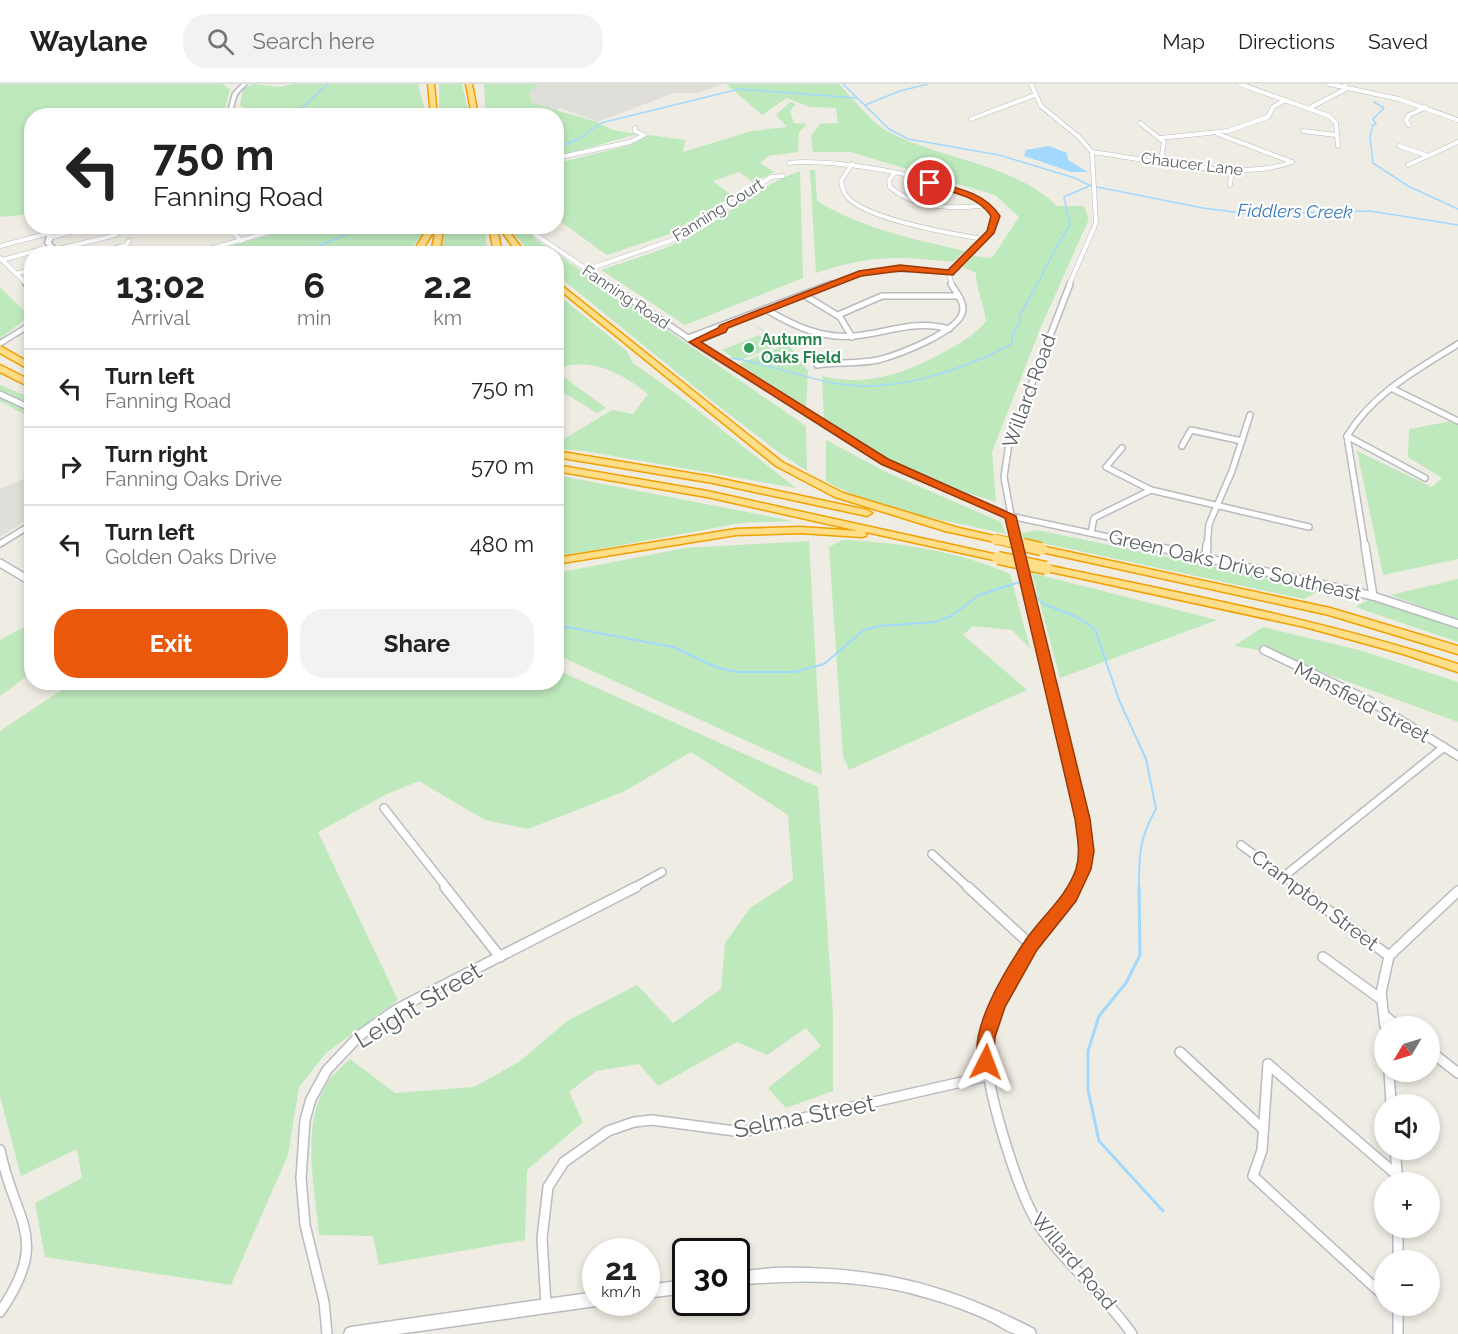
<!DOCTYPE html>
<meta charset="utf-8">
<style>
body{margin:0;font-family:Raleway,sans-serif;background:#f2f2f2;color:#222;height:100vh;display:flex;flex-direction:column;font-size:22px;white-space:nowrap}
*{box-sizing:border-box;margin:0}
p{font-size:20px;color:#767676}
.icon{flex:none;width:33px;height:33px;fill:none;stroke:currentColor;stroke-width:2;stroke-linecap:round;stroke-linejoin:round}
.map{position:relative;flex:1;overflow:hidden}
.side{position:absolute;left:24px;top:162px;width:540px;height:444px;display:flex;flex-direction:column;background:#fff;border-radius:24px;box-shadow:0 3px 9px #0003}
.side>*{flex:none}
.guide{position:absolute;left:24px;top:24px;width:540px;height:126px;border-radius:24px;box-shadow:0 3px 9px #0003;background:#fff;color:#222;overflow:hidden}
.needle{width:39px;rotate:232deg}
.tools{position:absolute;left:1374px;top:932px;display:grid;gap:12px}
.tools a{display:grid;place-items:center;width:66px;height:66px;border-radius:50%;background:#fff;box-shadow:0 3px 9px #0003;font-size:30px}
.speed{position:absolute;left:582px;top:1154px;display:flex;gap:12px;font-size:30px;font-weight:700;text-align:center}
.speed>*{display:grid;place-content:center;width:78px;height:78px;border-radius:50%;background:#fff;box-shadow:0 3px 9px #0003;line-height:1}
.speed small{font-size:15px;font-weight:400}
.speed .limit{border:3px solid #111;border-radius:9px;background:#fff;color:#111}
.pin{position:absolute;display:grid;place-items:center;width:51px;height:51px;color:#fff;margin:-26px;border:3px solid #fff;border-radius:50%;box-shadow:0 2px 6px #0007}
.me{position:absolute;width:66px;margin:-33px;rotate:3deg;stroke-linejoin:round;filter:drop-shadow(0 0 4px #0008)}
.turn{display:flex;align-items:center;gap:21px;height:126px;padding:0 30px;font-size:27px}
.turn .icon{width:78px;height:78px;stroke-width:2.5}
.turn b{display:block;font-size:42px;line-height:51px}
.eta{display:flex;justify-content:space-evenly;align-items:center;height:102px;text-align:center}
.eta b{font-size:36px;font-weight:700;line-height:42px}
.button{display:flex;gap:12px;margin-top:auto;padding:12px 30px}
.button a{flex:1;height:69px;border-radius:24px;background:#ea580c;color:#fff;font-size:24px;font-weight:700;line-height:69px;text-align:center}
.button a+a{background:#f2f2f2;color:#222}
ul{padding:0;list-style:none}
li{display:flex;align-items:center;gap:18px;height:78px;padding:0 30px;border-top:2px solid #e0e0e0}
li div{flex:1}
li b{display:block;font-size:22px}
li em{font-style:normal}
header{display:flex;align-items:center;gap:36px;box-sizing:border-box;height:84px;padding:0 30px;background:#fff;border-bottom:2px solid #e0e0e0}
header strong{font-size:28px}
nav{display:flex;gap:33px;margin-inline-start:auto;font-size:21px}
.search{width:420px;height:54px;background:#f2f2f2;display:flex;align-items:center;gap:15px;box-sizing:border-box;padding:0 21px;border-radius:24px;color:#767676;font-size:22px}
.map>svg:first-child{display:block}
.industrial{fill:#e0ded8}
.green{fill:#bee9bd}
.water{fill:#a3d9ff}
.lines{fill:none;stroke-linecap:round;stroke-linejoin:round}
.stream-far2{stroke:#a3d9ff;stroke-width:1.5}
.stream-far1{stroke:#a3d9ff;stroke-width:2}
.stream{stroke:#a3d9ff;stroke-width:3}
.street-far3-casing{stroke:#b8bbc0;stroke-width:5}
.street-far2-casing{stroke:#b8bbc0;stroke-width:8}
.street-far1-casing{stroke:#b8bbc0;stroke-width:10}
.street-casing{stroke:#b8bbc0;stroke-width:12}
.secondary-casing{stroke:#b7bbc1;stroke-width:3}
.highway-casing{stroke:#f2a000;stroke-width:3}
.street-far3{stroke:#fff;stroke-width:4}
.street-far2{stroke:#fff;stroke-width:5}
.street-far1{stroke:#fff;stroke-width:7}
.street{stroke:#fff;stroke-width:9}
.secondary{fill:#fff;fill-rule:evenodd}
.highway{fill:#ffde8a;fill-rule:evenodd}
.highway-bridge-far1-casing{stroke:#f2a000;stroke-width:11;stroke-linecap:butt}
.highway-bridge-casing{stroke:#f2a000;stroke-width:15;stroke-linecap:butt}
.highway-bridge-far1{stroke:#ffde8a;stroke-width:9}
.highway-bridge{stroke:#ffde8a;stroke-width:12}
.route{fill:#ea580c;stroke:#983908;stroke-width:1.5}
.leisure-dot{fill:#2e9e5b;stroke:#fff;stroke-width:2}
.labels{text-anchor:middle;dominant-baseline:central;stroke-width:4.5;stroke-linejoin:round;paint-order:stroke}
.far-street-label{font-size:16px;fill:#5b6065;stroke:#fff}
.far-leisure-label{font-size:16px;font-weight:bold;fill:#27864d;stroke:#fff;text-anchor:start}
.far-water-label{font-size:18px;font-style:italic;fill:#377aba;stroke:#fff}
.street-label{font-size:20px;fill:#5b6065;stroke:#fff}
.near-street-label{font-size:24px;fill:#5b6065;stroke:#fff}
</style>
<header>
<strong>Waylane</strong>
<div class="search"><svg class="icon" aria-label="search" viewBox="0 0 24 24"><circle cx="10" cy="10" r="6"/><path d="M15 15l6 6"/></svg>Search here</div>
<nav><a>Map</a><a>Directions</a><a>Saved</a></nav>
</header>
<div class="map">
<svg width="1458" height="1250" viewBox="0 0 1458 1250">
<rect width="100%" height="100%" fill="#efece3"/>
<!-- industrial -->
<g class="industrial">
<path d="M539,0H722L699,9H674L597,38L561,24L554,27L531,19L528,8Z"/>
<path d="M26,394L31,397V433L0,453V405Z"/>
</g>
<!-- green -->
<g class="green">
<path d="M0,0H222L230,5L225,24L209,31L32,32L31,130L0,133Z"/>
<path d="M253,0L280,3L292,0H418L426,31H253L240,21L243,5Z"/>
<path d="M439,0H462L469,31H439Z"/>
<path d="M484,0H539L529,8L532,19L597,38L613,46L637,50L557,73L556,32L486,31Z"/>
<path d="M726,0H839C850,12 872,38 885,46C940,76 1011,78 1057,122H1084L1089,135L1040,245L992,368L996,418L949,403L890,376L824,336L822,292C866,303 904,290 942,269C959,260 974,252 986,237C984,220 976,205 976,189L963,183L973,172L992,174L1019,133L995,111L850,68H813L811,52L820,40L838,39L836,24L809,23L787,14L762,31Z"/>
<path d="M790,18L796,20L790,27L794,39L807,40L799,48L798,68L768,72L760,79L774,88L754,99L739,88L713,97L732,112L673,149L607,171L557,135V79L631,61L649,51L685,56L683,68L752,47L787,43L776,31Z"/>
<path d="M810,86H815L817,117C863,145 913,155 965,167L953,178C895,172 872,171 816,189Z"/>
<path d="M800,87L803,194L685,241L601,186C633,175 667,166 696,149C730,129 762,100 800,87Z"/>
<path d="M306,142H426V143L422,152L407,169H202Z"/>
<path d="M446,143H484L488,169H441Z"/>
<path d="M507,143H526L535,155L556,169H531Z"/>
<path d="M557,170L806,342L807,387L777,367L712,317L557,191Z"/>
<path d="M0,203L29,232L0,255Z"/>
<path d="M557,210L627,267L633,279L674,308L796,404L585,367L557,365V359L612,326L633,330L648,310C624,290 588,271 557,285Z"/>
<path d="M752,239L790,262L808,287L806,324L739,280L783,262Z"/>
<path d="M759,251L776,262L738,277L722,266Z"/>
<path d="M557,288L606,324L597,329L561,307L557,309Z"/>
<path d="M0,301L31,314V334L0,317Z"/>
<path d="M1458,336V475L1383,491L1357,367L1432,403L1442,394L1408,373L1409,345Z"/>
<path d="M826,356L886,388L1001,438L1006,450C947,436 879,428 826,397Z"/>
<path d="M557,391L793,437L741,439L557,473V432C567,418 558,405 557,391Z"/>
<path d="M1037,446L1323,505L1304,515L1023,455L1022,449Z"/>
<path d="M842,456C898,458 959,467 1010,490L1030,564L1012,546L973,542L963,551L1027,606L849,686L843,672L829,463Z"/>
<path d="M809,457L822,691L557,571V489L685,464Z"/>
<path d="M1032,489L1217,536L1060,594Z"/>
<path d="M1458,495V536L1390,511Z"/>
<path d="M1370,515L1458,544V558L1355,523Z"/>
<path d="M31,539V589L0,612V556Z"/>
<path d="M1263,543L1359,566L1458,598V638L1264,567L1234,562Z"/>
<path d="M557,586L818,703L833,931V1007L786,1024L768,1004L821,962L806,944L767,971L737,958L658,1002L639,980L596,987L569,1008L583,1038L527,1086L525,1156L379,1181L373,1152L319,1151C315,1105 301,1045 325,1003C330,992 342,983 350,975L395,1009L474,1003L519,978L567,937L637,901L673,939L721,905L725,859L750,824L793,796L788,731L691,668L623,708L528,745L485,736L419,697L387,710L318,748L398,916L326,969L299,1003L288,1071L231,1201L45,1173L35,1119L82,1094L77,1065L21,1092L0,1012V647L72,599L556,598Z"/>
</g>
<!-- water -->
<path class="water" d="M1049,62L1067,69L1068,76L1088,88H1071L1024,72L1026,66Z"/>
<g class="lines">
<!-- stream-far2 -->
<g class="stream-far2">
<path d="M843,0L889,45L908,55L999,71L1075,94L1091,102"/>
<path d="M1374,18L1384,24L1373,35L1376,40L1373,41L1370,53L1373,79L1408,102L1458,125"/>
<path d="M865,21L900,7L928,0"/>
<path d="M293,32L328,0"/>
<path d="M556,64L579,55L601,39L739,5L857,14"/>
<path d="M1097,103L1203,124L1250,130L1370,127L1458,141"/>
<path d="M299,170L367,142"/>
<path d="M731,274C768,279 802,294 839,300C895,309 963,286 1012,260V251L1020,238L1019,232C1038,203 1050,170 1070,141L1064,113L1089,102"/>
</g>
<!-- stream-far1 -->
<g class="stream-far1">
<path d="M1028,495L1038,515L1046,521L1077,533L1095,545L1119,616L1146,675L1156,725C1139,755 1139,771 1139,804"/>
<path d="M556,541L673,563L716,583L736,588H795L824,580L864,546L879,542L935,538L951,532L979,511L1023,497"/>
</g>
<!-- stream -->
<path class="stream" d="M1139,803L1140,871L1126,899L1099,932L1088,967V1006L1099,1057L1163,1127"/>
<defs>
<g id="street-far3">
<path d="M1031,0L1041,22L1079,53L1092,68L1096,139L1069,201"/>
<path d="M1240,0L1329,32L1336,39L1338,62"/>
<path d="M1329,0L1399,15L1458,36"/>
<path d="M1311,23L1346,5L1345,0"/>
<path d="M971,35L1035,11"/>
<path d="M1140,39L1164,58L1161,76"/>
<path d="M1409,41L1406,36L1409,31L1426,23"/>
<path d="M1303,47L1336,51"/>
<path d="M1218,50L1292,78"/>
<path d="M1160,54L1228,47L1268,33L1273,23L1285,16"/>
<path d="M1399,62L1426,71"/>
<path d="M1092,68C1147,75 1240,98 1292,78"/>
<path d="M556,74L630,58L644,51L635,47V44"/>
<path d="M789,79C829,73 976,95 996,132L991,148L949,190L952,201"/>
<path d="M852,80L841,97C842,101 843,107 845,110C861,135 953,150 983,155"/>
<path d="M1408,81L1458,58"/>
<path d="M894,90L889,96L890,103C917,126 955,125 988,121"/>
<path d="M1230,101L1232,85"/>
<path d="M226,142L242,157"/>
<path d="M531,142L533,149L610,201"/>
<path d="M49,154L93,142"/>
<path d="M0,162L50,149"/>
<path d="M54,166L116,151"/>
<path d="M95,170L126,161L129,157"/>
<path d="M191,170L291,142"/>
<path d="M0,174L28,201"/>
<path d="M2,176L42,165"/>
<path d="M586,186L681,153L771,93L783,92"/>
<path d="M16,190L32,185"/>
<path d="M827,201C874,183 901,184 950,189"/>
</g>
<g id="street-far2">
<path d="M26,200L32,205"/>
<path d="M608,200L694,258L884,378L1010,432L1155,463"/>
<path d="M804,211L840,233L852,253"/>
<path d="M767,226C794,242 822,255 854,252C887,249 915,235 949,245"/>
<path d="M838,231L882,212H957"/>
<path d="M688,254L831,200"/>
<path d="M694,258L723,246V243"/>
<path d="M817,281C837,278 858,280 878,276C897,271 963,247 963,225C963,215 955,207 951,200"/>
<path d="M1391,304L1458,337"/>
<path d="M0,310L32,325"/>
<path d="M1347,352L1425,394"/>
<path d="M1182,362L1191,346L1242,357"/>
<path d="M1122,364L1106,383L1151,406L1309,443"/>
<path d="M1091,449L1094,434L1151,406"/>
<path d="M0,460L32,440"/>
<path d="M1017,463L1004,393L1009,359L1070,200"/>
<path d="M1207,463L1209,440L1232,387L1250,331"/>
<path d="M1365,463L1347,352C1373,309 1417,286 1458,260"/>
</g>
<g id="street-far1">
<path d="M1017,461L1083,735L1084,775L1075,804"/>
<path d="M1148,461L1373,512L1458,540"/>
<path d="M1365,461L1373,512"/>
<path d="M1206,472L1207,461"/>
<path d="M0,479L32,498"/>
<path d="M1264,566L1370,617L1458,672"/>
<path d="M384,724L447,804"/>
<path d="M1241,761L1299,804"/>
<path d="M932,770L969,804"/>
<path d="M1282,794L1444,663"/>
<path d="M633,804L662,788"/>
</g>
<g id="street">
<path d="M445,803L500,873"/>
<path d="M968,803L1031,861"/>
<path d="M1075,803C1051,845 1014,878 996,925C990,941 987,957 987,974C988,1012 1019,1112 1040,1143C1067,1181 1105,1211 1132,1250"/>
<path d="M1297,803L1389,872"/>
<path d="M1323,873L1382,916"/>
<path d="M1384,931L1397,942"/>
<path d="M1385,942L1381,909L1389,872L1458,807"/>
<path d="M1430,967L1458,989"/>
<path d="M1180,968L1263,1045"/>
<path d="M1268,980L1262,1066L1253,1092L1384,1212"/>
<path d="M1268,980L1398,1092"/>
<path d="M1389,987L1391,1020"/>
<path d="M1395,1065L1398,1098"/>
<path d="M0,1066C14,1138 52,1153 0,1228"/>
<path d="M1398,1143V1176"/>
<path d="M1398,1221V1250"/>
<path d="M546,1222L542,1154L548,1103L564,1078L608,1047L634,1038L652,1036L742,1048L988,992"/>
<path d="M327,1250L324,1218L305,1141L301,1094L305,1036L311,1015L327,986L359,952L397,925L636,803"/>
</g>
<g id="secondary">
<path d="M242,0H247C244,3 239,7 237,11C232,21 236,32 220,32L229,24L233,9Z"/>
<path d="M50,142H56L51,159L63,170H56L45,159Z"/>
<path d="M32,237V242L0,262V257Z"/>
<path d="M774,1184C874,1182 945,1199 1034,1245L1036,1250C1030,1250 1023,1250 1017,1250C1008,1249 998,1240 988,1236C969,1227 949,1220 928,1214C866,1195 800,1195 736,1201V1188Z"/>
<path d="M686,1196V1209L646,1214V1201Z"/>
<path d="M596,1208V1218H601L596,1222L398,1250H344L346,1245L351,1243Z"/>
</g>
<g id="highway">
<path d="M428,0H434L437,32H431Z"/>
<path d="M466,0H472L478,32H472Z"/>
<path d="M429,142H444L439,170H431L436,143L420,170H412Z"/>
<path d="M489,142H497L502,170H494Z"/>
<path d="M498,142H505L526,170H518Z"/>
<path d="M556,197L782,378L843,409L959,444L999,453L1000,455L995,458L945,447L835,413L776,382L556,203Z"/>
<path d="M0,262L32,280V287L0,269Z"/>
<path d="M0,281L32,297V304L0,288Z"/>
<path d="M556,367L713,393L867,426L872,429L867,432L713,399L556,373Z"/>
<path d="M556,381L707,407L998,471L1003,474L998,477L866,448V452L862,453L800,449L736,451L556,480V474L736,445L800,443L859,447L707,413L556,387Z"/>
<path d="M1041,462L1330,524L1458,562V570L1329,531L1037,467L1036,465Z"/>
<path d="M1046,481C1185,510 1323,536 1458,580V588L1403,570L1305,543L1042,486L1041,484Z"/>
</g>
</defs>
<!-- street-far3 casing -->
<use href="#street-far3" class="street-far3-casing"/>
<!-- street-far2 casing -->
<use href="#street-far2" class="street-far2-casing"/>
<!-- street-far1 casing -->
<use href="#street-far1" class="street-far1-casing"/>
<!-- street casing -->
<use href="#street" class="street-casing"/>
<!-- secondary casing -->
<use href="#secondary" class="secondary-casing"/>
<!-- highway casing -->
<use href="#highway" class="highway-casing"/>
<!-- street-far3 -->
<use href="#street-far3" class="street-far3"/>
<!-- street-far2 -->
<use href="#street-far2" class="street-far2"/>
<!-- street-far1 -->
<use href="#street-far1" class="street-far1"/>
<!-- street -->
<use href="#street" class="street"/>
<!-- secondary -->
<use href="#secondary" class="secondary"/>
<!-- highway -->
<use href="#highway" class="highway"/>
<defs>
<path id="highway-bridge-far1" d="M995,455L1030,463"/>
<g id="highway-bridge">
<path d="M1023,461L1041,465"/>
<path d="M998,474L1046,484"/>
</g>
</defs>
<!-- highway-bridge-far1 casing -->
<use href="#highway-bridge-far1" class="highway-bridge-far1-casing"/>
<!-- highway-bridge casing -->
<use href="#highway-bridge" class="highway-bridge-casing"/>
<!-- highway-bridge-far1 -->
<use href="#highway-bridge-far1" class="highway-bridge-far1"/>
<!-- highway-bridge -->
<use href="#highway-bridge" class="highway-bridge"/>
</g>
<!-- route -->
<path class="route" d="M930,97C957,104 984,108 1000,132L994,149L953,191L900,187L861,192L728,244L726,248L701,258L888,375L1016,432L1090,735L1094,767L1091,785L1076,817L1037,866L1005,923L995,953L993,984L986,986L980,984C965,950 1006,885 1025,857C1042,832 1066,814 1076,785C1081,769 1077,752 1075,735L1005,434L881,380L689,258L718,244L720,241L859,187L900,181L948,186L987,147L991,132C977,111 950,108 927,101Z"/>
<!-- markers -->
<circle class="leisure-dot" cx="749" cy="264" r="6"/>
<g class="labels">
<!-- far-street labels -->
<g class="far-street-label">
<text transform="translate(1192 80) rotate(7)">Chaucer Lane</text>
<text transform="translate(718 126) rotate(-32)">Fanning Court</text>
<text transform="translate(626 213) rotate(34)">Fanning Road</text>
</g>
<!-- far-leisure labels -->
<g class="far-leisure-label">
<text x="761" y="255">Autumn<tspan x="761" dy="18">Oaks Field</tspan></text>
</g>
<!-- far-water labels -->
<g class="far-water-label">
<text transform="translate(1295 127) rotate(1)">Fiddlers Creek</text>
</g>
<!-- street labels -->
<g class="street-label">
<text transform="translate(1029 307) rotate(-70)">Willard Road</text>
<text transform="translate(1235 481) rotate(13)">Green Oaks Drive Southeast</text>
<text transform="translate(1362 618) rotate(28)">Mansfield Street</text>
<text transform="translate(1315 816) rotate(37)">Crampton Street</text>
<text transform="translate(1074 1177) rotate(50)">Willard Road</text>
</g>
<!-- near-street labels -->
<g class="near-street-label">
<text transform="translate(418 921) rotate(-31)">Leight Street</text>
<text transform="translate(804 1032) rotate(-11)">Selma Street</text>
</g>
</g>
</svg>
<div class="tools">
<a><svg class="needle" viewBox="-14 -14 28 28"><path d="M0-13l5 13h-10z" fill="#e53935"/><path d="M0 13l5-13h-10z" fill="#767676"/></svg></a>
<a><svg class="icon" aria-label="sound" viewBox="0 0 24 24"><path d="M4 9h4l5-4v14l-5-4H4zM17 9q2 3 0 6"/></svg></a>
<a>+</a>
<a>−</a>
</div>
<div class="speed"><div>21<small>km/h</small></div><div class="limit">30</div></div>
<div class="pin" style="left:930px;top:99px;background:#d93025"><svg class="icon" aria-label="arrive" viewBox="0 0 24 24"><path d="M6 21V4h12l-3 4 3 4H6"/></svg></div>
<svg class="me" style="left:986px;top:978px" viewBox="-20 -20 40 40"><path d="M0-17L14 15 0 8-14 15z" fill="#ea580c" stroke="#fff" stroke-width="4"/></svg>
<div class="guide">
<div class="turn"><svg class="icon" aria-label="left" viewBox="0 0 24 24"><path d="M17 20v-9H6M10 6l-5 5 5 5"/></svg><div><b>750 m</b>Fanning Road</div></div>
</div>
<section class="side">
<div class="eta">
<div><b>13:02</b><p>Arrival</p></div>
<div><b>6</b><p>min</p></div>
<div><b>2.2</b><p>km</p></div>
</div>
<ul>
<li><svg class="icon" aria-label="left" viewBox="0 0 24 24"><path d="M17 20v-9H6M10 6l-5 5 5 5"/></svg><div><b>Turn left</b><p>Fanning Road</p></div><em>750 m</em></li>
<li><svg class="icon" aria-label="right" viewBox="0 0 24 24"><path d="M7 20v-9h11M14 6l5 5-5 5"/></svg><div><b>Turn right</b><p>Fanning Oaks Drive</p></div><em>570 m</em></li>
<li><svg class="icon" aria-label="left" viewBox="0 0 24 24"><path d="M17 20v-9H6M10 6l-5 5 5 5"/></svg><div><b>Turn left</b><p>Golden Oaks Drive</p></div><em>480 m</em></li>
</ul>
<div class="button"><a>Exit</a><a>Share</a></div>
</section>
</div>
